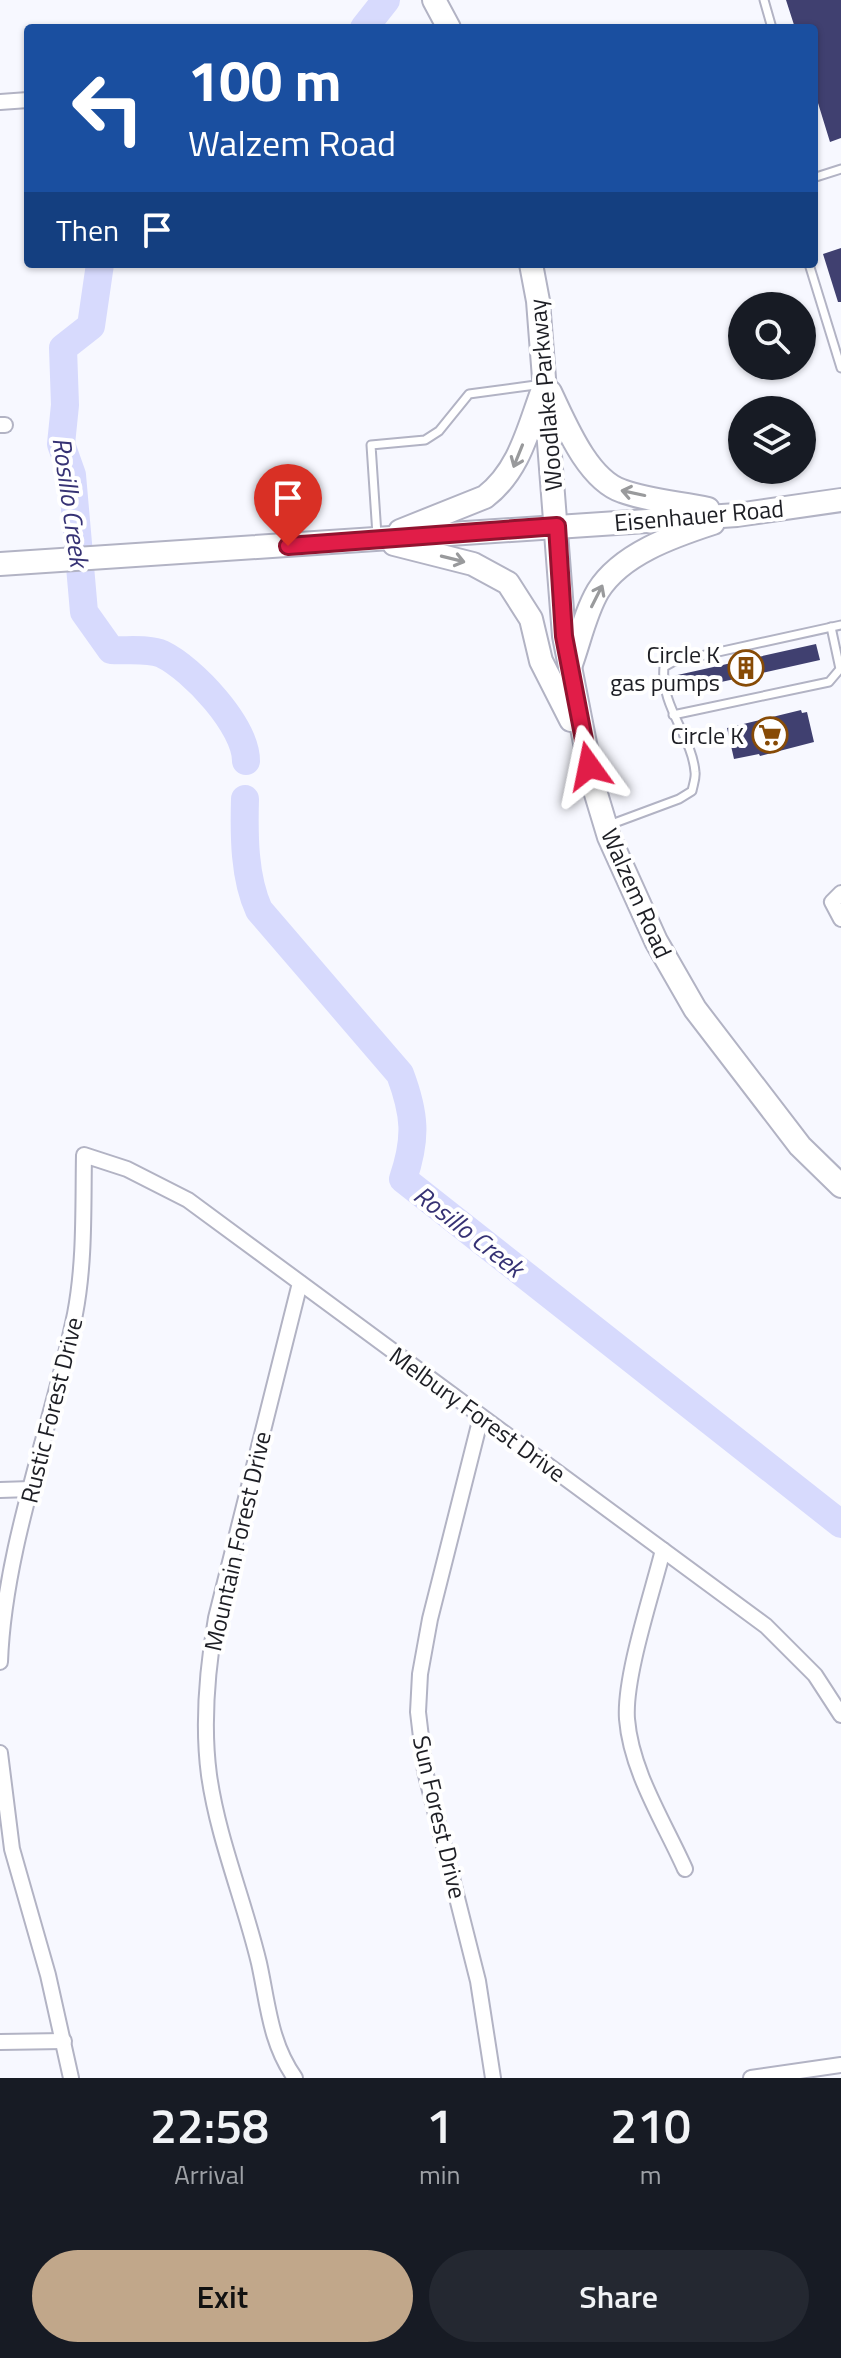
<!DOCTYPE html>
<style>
body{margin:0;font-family:"Titillium Web",sans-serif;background:#242831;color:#f1f3f6;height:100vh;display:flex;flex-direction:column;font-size:30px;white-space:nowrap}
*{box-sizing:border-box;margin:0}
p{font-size:26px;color:#9ea1a6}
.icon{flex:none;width:44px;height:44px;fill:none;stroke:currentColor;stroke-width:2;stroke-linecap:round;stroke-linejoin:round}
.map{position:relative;height:2078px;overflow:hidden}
.sheet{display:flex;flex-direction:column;background:#171b24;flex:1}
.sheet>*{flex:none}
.banner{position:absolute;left:24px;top:24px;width:794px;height:244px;border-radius:8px;box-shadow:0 2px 6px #0004;background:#1a4fa0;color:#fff;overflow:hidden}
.controls{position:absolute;left:728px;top:292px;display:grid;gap:16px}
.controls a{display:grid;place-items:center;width:88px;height:88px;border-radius:50%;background:#171b24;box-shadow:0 2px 6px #0004;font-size:40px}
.pin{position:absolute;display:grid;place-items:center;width:68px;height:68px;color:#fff;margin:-82px -34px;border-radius:50% 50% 50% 0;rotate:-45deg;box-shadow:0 0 8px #0007}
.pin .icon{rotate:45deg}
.me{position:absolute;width:88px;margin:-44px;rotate:348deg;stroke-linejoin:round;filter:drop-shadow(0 0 6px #0008)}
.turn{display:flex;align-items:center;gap:28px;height:168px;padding:0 32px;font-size:36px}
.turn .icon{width:104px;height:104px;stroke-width:2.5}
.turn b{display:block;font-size:56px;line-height:68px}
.then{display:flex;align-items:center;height:76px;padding:0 32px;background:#0003;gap:16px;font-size:30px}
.eta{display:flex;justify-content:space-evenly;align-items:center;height:136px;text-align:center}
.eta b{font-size:48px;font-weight:600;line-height:56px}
.button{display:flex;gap:16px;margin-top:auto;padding:16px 32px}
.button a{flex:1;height:92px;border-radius:48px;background:#c1a78a;color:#111;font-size:32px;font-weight:600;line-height:92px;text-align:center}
.button a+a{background:#242831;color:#f1f3f6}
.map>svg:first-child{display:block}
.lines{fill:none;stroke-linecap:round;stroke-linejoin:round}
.river{stroke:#d7dafd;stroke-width:28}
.building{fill:#404070}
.lane-casing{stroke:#b2b3c4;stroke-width:11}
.street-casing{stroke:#b2b3c4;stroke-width:18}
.secondary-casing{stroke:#b2b3c4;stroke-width:26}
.lane{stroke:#fff;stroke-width:7}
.street{stroke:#fff;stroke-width:14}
.secondary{stroke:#fff;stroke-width:22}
.oneway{stroke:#999a9c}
.route-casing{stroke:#92132f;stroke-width:20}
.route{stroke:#e11d48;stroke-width:14}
.labels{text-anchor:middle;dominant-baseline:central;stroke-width:8;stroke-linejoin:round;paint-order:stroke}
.street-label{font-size:24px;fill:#1d1e24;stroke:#fff}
.poi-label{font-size:24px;fill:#1d1e24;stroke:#fff;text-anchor:end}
.water-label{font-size:26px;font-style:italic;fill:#363274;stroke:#fff}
</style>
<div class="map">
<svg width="841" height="2078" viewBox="0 0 841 2078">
<rect width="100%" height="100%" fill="#f7f8ff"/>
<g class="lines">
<!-- river -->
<g class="river">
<path d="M364,28L386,0"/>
<path d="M100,264L91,326L63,348L65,405L61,444L72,475L84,612L111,650C126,651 149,648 162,654C193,669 246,726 246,761"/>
<path d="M245,799C244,835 244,877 259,910L400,1074C415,1114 417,1138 403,1179L841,1524"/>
</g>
</g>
<!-- building -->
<g class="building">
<path d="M786,0H841V138L830,142L814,90V28H795Z"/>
<path d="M841,248V302H838L823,254Z"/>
<path d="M816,644L820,660L676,692L673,676Z"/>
<path d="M801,710L802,713L807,712L814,742L760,756L759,754L734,759L727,728Z"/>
</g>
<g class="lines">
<defs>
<g id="lane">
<path d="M764,0L772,28"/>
<path d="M816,177L841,169"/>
<path d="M809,264L841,368"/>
<path d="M377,535L371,445L425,440L439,431L469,394L543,384"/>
<path d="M673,715L829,682L840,669L831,627"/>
<path d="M609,825L679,799L692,791C693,785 696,778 695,772C692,736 660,706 664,667L673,662L841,625"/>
</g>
<g id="street">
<path d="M0,102L28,100"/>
<path d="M0,425H5"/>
<path d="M841,893L832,902L841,919"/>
<path d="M481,1417L430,1619L420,1674L418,1712L425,1771L478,1981L493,2078"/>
<path d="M0,1490L31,1489"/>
<path d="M663,1550C652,1594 624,1677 627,1719C631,1771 664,1822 685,1869"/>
<path d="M0,1662C4,1548 52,1426 75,1314C85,1262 83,1208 84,1155L127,1169L188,1200L766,1626L815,1675L841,1715"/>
<path d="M0,1753L12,1849L48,1975L71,2078"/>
<path d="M0,2042L64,2041"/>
<path d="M295,2078C270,2043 268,2004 259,1963C244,1900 218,1839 209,1775C202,1722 207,1670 216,1618L300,1283"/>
<path d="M751,2078L841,2065"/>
</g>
<g id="secondary">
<path d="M434,0L449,28"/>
<path d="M531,264L538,301L564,636L593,784L609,837L656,941L695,1009L800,1146L841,1186"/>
<path d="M550,392C565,423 587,479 622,491C649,501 681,503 708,509"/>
<path d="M400,531L485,497C519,471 528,430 542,392"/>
<path d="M394,544L473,564L508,583L531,619L541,661L571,720"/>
<path d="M0,564L737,515L841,500"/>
<path d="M570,667C579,643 585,613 598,591C621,554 673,536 713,523"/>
</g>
</defs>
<!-- lane casing -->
<use href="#lane" class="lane-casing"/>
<!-- street casing -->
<use href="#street" class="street-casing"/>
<!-- secondary casing -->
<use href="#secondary" class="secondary-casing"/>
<!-- lane -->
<use href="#lane" class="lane"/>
<!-- street -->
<use href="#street" class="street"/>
<!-- secondary -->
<use href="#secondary" class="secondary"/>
</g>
<!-- one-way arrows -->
<defs><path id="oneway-shaft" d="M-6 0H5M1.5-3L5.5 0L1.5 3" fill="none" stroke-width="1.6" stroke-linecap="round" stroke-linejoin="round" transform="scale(2)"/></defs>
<g class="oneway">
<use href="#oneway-shaft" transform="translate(518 456) rotate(112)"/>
<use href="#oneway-shaft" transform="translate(633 493) rotate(-168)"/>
<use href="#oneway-shaft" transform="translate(453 559) rotate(14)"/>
<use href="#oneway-shaft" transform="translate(597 596) rotate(-63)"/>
</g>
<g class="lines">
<defs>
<path id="route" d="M288,546L557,526L564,636L589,766"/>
</defs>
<!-- route casing -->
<use href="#route" class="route-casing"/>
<!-- route -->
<use href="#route" class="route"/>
</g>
<!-- icons -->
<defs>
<symbol id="building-ring" viewBox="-11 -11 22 22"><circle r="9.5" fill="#fff" stroke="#874b06" stroke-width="1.5"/><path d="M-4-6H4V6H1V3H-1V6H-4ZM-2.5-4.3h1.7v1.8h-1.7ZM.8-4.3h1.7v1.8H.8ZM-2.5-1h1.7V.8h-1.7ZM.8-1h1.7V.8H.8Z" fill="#874b06"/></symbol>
<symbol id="supermarket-ring" viewBox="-11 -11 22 22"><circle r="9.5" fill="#fff" stroke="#874b06" stroke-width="1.5"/><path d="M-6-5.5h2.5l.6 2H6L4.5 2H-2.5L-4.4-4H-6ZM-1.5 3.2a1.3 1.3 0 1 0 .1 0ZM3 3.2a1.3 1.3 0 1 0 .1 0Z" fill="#874b06"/></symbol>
</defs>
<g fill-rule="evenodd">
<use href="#building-ring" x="726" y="648" width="40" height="40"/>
<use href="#supermarket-ring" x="750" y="715" width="40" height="40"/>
</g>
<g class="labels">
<!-- street labels -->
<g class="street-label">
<text transform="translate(545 395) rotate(-95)">Woodlake Parkway</text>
<text transform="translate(699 515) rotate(-5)">Eisenhauer Road</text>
<text transform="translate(637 893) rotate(66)">Walzem Road</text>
<text transform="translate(51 1410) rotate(-76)">Rustic Forest Drive</text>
<text transform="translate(478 1414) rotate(36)">Melbury Forest Drive</text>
<text transform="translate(237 1541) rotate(-77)">Mountain Forest Drive</text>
<text transform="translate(440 1817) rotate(77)">Sun Forest Drive</text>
</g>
<!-- poi labels -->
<g class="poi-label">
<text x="720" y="654">Circle K<tspan x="720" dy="28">gas pumps</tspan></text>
<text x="744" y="735">Circle K</text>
</g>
<!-- water labels -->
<g class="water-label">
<text transform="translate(71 502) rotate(82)">Rosillo Creek</text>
<text transform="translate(469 1231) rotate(38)">Rosillo Creek</text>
</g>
</g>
</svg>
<div class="controls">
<a><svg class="icon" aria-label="search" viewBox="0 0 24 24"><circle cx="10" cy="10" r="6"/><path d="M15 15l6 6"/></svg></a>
<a><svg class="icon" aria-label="layers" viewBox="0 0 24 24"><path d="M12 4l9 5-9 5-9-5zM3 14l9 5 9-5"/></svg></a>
</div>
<div class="pin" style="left:288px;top:546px;background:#d93025"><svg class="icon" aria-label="arrive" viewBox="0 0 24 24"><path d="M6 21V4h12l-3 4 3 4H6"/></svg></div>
<svg class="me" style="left:589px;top:766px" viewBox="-20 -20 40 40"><path d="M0-17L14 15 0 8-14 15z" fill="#e11d48" stroke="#fff" stroke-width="4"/></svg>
<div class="banner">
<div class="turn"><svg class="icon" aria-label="left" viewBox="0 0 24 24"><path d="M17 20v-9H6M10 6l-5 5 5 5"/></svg><div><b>100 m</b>Walzem Road</div></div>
<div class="then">Then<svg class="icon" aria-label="arrive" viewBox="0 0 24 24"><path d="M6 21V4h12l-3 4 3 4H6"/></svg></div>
</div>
</div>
<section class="sheet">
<div class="eta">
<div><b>22:58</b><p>Arrival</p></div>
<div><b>1</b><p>min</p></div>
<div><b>210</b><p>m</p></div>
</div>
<div class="button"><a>Exit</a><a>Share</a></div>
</section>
